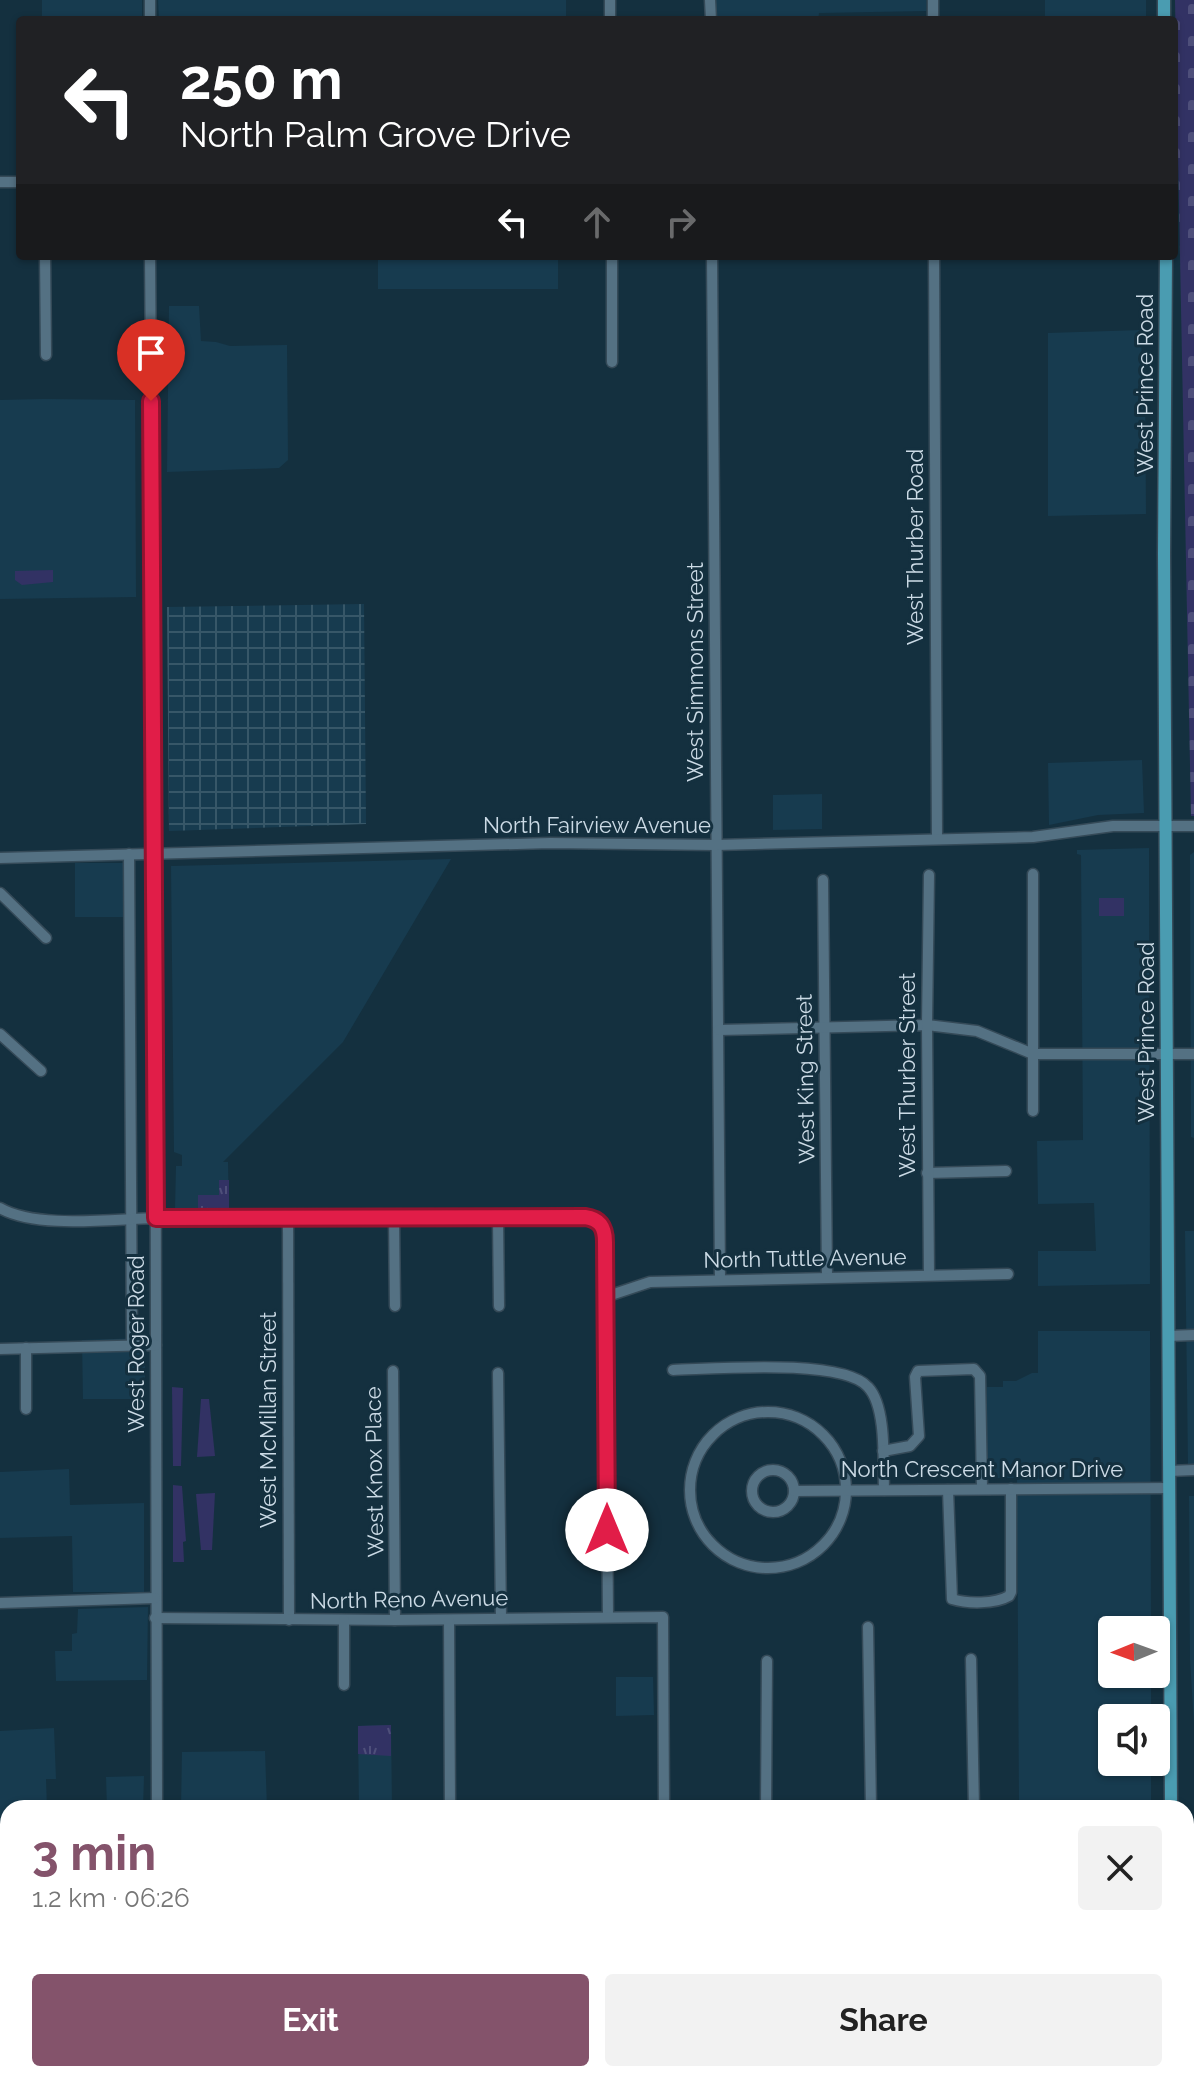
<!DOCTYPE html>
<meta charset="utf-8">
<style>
body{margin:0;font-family:Raleway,sans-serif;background:#f2f2f2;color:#222;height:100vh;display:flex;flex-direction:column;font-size:30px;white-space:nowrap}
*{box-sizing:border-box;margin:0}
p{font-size:26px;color:#767676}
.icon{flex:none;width:44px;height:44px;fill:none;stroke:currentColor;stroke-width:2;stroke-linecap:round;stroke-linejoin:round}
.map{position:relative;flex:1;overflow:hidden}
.sheet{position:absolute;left:0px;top:1800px;width:1194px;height:282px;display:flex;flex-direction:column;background:#fff;border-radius:24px 24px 0 0;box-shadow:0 2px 6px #0004}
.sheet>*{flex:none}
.top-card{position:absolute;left:16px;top:16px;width:1162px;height:244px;border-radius:8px;box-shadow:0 2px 6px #0004;background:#202124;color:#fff;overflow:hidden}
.needle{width:52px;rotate:269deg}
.tools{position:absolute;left:1098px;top:1616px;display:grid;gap:16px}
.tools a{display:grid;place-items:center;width:72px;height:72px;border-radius:8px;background:#fff;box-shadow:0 2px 6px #0004;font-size:40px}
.pin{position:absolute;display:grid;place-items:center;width:68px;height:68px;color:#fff;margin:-82px -34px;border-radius:50% 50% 50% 0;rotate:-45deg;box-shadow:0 0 8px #0007}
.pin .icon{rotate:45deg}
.me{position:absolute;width:88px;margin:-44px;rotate:0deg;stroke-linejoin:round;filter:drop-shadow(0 0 6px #0008)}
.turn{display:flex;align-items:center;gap:28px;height:168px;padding:0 32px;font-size:36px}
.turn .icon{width:104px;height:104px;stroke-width:2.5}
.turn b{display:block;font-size:56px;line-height:68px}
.lanes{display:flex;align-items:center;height:76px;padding:0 32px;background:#0003;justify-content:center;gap:40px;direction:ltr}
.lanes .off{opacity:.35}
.round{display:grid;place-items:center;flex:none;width:84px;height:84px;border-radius:8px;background:#f2f2f2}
.summary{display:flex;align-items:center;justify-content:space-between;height:136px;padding:0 32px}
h1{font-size:48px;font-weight:700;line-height:60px;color:#84536b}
.primary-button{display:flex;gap:16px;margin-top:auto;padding:16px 32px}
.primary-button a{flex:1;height:92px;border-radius:8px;background:#84536b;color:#fff;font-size:32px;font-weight:700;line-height:92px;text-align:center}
.primary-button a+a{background:#f2f2f2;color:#222}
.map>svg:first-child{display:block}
.built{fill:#173b4f}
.industrial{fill:url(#industrial-grid)}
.grass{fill:#323264}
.cemetery{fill:url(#cemetery-stones)}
.park{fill:url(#park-tufts)}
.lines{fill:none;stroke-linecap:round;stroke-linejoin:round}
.minor-casing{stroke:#354a58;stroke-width:13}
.major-casing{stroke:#354a58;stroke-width:15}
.minor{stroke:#547183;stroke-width:10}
.major{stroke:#4a9cb1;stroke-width:12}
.route-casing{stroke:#92132f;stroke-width:20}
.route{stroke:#e11d48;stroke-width:14}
.labels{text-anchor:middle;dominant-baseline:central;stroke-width:6;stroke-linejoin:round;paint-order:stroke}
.street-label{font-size:22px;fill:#cbdae5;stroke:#14303f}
</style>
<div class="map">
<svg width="1194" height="2081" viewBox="0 0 1194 2081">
<defs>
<pattern id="industrial-grid" width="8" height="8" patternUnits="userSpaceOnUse" patternTransform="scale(2)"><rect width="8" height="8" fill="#173b4f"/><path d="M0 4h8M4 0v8" fill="none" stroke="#375768"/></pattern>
<pattern id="cemetery-stones" width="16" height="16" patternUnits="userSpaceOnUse" patternTransform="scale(2)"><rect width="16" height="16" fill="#323264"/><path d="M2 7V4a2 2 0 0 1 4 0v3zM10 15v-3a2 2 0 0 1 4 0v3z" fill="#4e4f7a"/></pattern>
<pattern id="park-tufts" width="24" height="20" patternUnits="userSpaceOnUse" patternTransform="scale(2)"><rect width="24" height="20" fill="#323264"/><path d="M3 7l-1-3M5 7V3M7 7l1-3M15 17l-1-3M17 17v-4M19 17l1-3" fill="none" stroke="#4e4f7a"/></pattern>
</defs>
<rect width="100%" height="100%" fill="#14303f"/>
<!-- built -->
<g class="built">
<rect x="42" y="0" width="100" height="20"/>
<path d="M158,0H566V20H159Z"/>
<path d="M715,0H926V11L819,13L818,20H715Z"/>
<rect x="1045" y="0" width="101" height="20"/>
<rect x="378" y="256" width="180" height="33"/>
<path d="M169,306H199L201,341L216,342L230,346L287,345L288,460L279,468L167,472Z"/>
<path d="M1141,330L1142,375H1145L1146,514L1048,516V333Z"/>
<path d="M44,399L135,400L136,597L0,599V400Z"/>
<path d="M1142,760L1144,813L1098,815L1049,825L1048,763Z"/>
<path d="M822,794V829L773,830V795Z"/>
<path d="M1149,848L1150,1284L1038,1286V1251H1096L1094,1203L1038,1204L1037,1141L1083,1140L1081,855L1077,854V850Z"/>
<path d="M1194,852V1138L1191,1137L1190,855Z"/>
<path d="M451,859L343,1042L223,1162H228L229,1211L208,1208L175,1209L176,1166H182V1155L174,1152L171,866Z"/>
<rect x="75" y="863" width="50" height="54"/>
<path d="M1185,1231H1194V1465H1188Z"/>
<path d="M1038,1331H1150L1151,1630H1112V1674H1151V1718H1112V1762H1151V1808H1019L1017,1478H987V1387H1003V1381H1016L1032,1373H1038Z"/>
<path d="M145,1338V1399H83L82,1340Z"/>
<path d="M69,1469L70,1505L144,1503V1592H73L72,1536L0,1538V1472Z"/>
<path d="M1189,1496H1194V1724L1190,1660Z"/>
<path d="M148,1607L147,1680L56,1681L55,1651H72V1634L77,1633L78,1609Z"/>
<path d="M616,1677H653L654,1715L616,1716Z"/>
<path d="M391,1725L392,1808H359L358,1726Z"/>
<path d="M54,1728L56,1779H46L47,1808H8V1828H0V1731Z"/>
<path d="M265,1751L267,1808H181L182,1752Z"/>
<path d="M144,1776L143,1808H107L106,1777Z"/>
<rect x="1186" y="1843" width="8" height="209"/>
<rect x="451" y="2074" width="638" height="7"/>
</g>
<!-- industrial -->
<path class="industrial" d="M364,604L366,824L169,831L167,607Z"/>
<!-- grass -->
<g class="grass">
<path d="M53,570V582L22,585L15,580V571Z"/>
<rect x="1099" y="898" width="25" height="18"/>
<path d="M172,1387L183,1388L181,1466H173Z"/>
<path d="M201,1399H209L215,1456L197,1457Z"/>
<path d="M173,1485L182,1486L186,1541L183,1542L184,1562H173Z"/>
<path d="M215,1493L212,1550H201L196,1494Z"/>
</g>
<!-- cemetery -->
<path class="cemetery" d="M1175,0H1194V816H1191Z"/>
<!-- park -->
<g class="park">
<path d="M219,1180H229V1211L198,1208V1195H219Z"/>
<path d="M391,1725V1756L358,1754V1726Z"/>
</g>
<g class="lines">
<defs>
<g id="minor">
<path d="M610,0V20"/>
<path d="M710,0L711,20"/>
<path d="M933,0V20"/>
<path d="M150,20V0"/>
<path d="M0,182H20"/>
<path d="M45,256L46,355"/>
<path d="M150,256L155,853L157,1808"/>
<path d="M612,256V362"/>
<path d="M712,256L720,1280"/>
<path d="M934,256L937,838"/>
<path d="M129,854L132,1345"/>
<path d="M0,858L550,843L716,845L1033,837L1113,826H1194"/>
<path d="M823,880L827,1276"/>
<path d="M0,893L46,938"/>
<path d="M719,1030L927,1025L977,1031L1033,1054H1194"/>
<path d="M0,1034L41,1071"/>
<path d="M1033,1111V874"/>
<path d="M927,1173L1006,1171"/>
<path d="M0,1208C38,1230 118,1218 163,1218C304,1218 445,1220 585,1217C600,1219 605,1227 605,1242L608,1617"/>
<path d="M394,1218L395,1306"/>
<path d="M288,1219L289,1620"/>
<path d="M498,1219L499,1306"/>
<path d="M929,1275L927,1025L929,875"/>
<path d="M605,1297L650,1282L1008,1274"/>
<path d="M1168,1336L1194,1335"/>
<path d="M0,1349L156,1345"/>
<path d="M673,1370C714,1369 842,1358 868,1387C887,1407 883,1463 884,1490"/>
<path d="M393,1371L395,1620"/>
<path d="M498,1373L501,1618"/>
<path d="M26,1409V1348"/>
<circle cx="768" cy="1490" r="78"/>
<path d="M883,1451L910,1446L919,1436L915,1377L918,1371L974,1369L980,1376L982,1489"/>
<circle cx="773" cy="1491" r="21"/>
<path d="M1169,1471L1194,1470"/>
<path d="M948,1490L952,1599C968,1604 995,1604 1009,1596L1011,1592V1489"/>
<path d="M794,1491L1169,1488"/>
<path d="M0,1603L155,1598"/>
<path d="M155,1618L395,1620L663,1617L664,1808"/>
<path d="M449,1620L450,1808"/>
<path d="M868,1627L871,1808"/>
<path d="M971,1659L974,1808"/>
<path d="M344,1685V1620"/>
<path d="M766,1808L767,1661"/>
<path d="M0,1866H8"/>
<path d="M0,1964H8"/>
<path d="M36,2081L37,2074"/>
<path d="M132,2081V2074"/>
<path d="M154,2081V2074"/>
<path d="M302,2081V2074"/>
<path d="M439,2081V2074"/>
</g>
<g id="major">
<path d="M1164,0V20"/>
<path d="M1166,256L1164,554L1171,1808"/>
<path d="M1186,1832H1194"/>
<path d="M0,1846H8"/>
<path d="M1169,2081V2074"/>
</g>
</defs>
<!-- minor casing -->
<use href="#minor" class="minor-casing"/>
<!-- major casing -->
<use href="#major" class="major-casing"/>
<!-- minor -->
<use href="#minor" class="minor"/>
<!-- major -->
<use href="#major" class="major"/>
</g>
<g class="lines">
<defs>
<path id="route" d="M151,401L156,1218L585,1217C600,1219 605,1227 605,1242L607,1530"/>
</defs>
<!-- route casing -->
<use href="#route" class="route-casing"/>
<!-- route -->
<use href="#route" class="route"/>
</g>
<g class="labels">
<!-- street labels -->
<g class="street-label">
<text transform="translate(1145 384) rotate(-90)">West Prince Road</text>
<text transform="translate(915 547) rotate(-90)">West Thurber Road</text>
<text transform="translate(695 672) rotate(-90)">West Simmons Street</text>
<text x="597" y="825">North Fairview Avenue</text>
<text transform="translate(1146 1032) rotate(-90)">West Prince Road</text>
<text transform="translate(907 1075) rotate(-90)">West Thurber Street</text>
<text transform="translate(805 1079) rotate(-91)">West King Street</text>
<text transform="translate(805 1258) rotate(-1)">North Tuttle Avenue</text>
<text transform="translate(136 1344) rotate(-90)">West Roger Road</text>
<text transform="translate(268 1420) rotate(-90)">West McMillan Street</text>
<text x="982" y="1469">North Crescent Manor Drive</text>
<text transform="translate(374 1472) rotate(-91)">West Knox Place</text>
<text transform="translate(409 1599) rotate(-1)">North Reno Avenue</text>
</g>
</g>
</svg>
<div class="tools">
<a><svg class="needle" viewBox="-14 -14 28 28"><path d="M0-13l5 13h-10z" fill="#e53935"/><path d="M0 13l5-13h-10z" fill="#767676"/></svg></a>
<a><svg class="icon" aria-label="sound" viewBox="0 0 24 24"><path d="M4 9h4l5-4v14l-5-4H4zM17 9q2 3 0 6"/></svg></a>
</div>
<div class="pin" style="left:151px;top:401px;background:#d93025"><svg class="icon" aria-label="arrive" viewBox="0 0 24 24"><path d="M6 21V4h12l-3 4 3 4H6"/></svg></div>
<svg class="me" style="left:607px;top:1530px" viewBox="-20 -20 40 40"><circle r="19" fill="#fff"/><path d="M0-13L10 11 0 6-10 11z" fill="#e11d48"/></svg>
<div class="top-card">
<div class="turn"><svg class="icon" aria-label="left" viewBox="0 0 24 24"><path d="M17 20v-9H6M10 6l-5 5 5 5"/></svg><div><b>250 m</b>North Palm Grove Drive</div></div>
<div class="lanes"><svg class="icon" aria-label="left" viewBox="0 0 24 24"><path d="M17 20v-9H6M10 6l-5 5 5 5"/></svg><svg class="icon off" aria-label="ahead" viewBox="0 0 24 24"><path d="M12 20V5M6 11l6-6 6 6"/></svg><svg class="icon off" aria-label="right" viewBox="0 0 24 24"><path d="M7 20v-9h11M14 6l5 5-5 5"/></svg></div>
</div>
<section class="sheet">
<div class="summary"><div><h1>3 min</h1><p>1.2 km · 06:26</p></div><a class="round"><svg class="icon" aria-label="close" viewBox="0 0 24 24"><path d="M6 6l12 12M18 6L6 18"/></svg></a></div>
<div class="primary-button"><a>Exit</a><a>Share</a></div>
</section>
</div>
